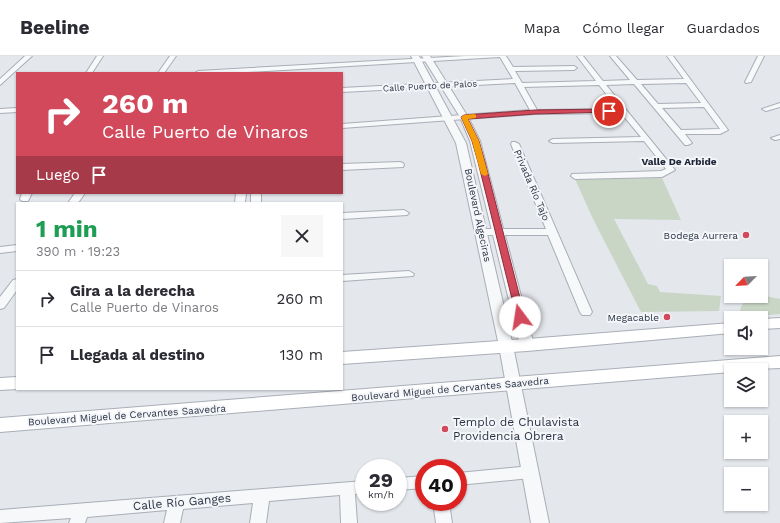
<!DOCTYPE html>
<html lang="es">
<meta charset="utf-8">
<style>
body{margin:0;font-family:"Work Sans",sans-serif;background:#f7f7f7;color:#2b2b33;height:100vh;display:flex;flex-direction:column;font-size:15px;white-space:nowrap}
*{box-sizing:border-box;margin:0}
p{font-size:13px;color:#7c7c81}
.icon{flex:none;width:22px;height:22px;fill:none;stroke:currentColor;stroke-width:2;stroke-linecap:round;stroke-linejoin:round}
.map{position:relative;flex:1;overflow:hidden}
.drawer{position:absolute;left:16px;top:146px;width:327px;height:188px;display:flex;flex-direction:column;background:#fff;border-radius:0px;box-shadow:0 1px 3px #0004}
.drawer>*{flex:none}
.banner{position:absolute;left:16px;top:16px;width:327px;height:122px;border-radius:0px;box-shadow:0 1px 3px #0004;background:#d1495b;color:#fff;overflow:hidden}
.needle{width:26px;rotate:246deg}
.buttons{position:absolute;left:724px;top:203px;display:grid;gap:8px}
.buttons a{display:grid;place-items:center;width:44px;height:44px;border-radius:0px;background:#fff;box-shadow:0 1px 3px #0004;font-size:20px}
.speed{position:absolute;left:355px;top:403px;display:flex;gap:8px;font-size:20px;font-weight:700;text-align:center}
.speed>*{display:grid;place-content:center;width:52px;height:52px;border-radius:50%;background:#fff;box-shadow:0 1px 3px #0004;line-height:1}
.speed small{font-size:10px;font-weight:400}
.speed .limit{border:6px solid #d22;background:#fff;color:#111}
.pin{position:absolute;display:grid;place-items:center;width:34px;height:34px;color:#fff;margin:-17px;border:2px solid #fff;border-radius:50%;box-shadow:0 1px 4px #0007}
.me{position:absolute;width:44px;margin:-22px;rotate:346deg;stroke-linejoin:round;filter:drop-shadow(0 0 3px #0008)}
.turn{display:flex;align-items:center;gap:14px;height:84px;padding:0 20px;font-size:18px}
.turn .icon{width:52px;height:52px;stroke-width:2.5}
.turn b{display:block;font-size:28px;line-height:34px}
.then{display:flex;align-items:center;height:38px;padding:0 20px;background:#0003;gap:8px;font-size:15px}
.round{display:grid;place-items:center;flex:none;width:42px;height:42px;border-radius:0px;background:#f7f7f7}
.headline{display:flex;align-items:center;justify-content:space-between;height:68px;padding:0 20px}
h1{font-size:24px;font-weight:700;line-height:30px;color:#1e9e55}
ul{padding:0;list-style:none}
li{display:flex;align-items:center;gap:12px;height:56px;padding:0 20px;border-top:1px solid #e1e1e2}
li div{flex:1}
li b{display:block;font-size:15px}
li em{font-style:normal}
header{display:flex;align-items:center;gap:24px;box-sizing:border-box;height:56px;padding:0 20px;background:#fff;border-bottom:1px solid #e1e1e2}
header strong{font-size:19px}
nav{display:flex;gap:22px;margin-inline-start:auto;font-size:14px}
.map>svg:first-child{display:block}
.green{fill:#c9d6c5}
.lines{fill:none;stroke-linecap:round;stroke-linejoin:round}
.minor-casing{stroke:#a9aeb7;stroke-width:2}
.tertiary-casing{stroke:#a9aeb7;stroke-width:2}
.secondary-casing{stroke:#a9aeb7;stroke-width:2}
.minor{fill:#f7f8fa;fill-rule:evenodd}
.tertiary{fill:#f7f8fa;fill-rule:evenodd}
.secondary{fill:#fff;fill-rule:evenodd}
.route{fill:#d1495b;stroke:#882f3b}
.slow{fill:#f59e0b}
.poi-dot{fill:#d1495b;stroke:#f4f6f9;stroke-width:1.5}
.labels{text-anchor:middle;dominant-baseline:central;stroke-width:4;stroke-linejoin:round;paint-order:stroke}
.far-street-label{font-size:9px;fill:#2b3445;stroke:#f4f6f9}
.far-quarter-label{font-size:10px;font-weight:bold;fill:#1d2536;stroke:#f4f6f9}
.street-label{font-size:10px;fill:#2b3445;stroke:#f4f6f9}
.poi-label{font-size:10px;fill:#2b3445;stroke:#f4f6f9;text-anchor:end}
.near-poi-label{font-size:12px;fill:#2b3445;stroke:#f4f6f9;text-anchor:start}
.near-street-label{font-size:12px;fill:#2b3445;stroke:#f4f6f9}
</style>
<header>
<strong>Beeline</strong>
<nav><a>Mapa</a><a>Cómo llegar</a><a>Guardados</a></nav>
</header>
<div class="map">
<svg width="780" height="467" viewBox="0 0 780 467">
<rect width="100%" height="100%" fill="#e4e7ec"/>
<!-- green -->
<g class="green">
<path d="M662,122L681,164L614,163L648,228L657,230L660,236L721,240L719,255L641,256L593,163L575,123Z"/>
<path d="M761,239L780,243V258L738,262L741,251L747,241Z"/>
</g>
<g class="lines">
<defs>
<g id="minor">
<path d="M25,0H32L0,29V23Z"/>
<path d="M97,0H103L92,17H86Z"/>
<path d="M170,0H176L164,17H158Z"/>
<path d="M465,0H506L513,11L574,10L577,12L574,14L515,15L522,27L596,25L577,0H583L603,25L630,24L610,0H616L637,24L684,23L667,0H673L728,74L720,78H685L692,87L688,89H685L634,28L606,29L675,114L662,121L575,123L571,120L572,118L661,115L666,113L644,85L553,87L549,85L553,83L641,81L621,57L535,58L342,72V68L530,54L515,27L342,36V32L513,23L500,1L232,17H195L198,15ZM686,27L701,47L658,48L641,28ZM599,29L618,53L537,54L524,31ZM704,51L720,73L681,74L662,52Z"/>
<path d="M758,0H764L751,26L746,27L745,26Z"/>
<path d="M780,47V51L766,55L762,53Z"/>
<path d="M17,52V56L0,57V53Z"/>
<path d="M780,79V83L775,84L771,82Z"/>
<path d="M512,86H515L519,88L592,256L590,259H582L580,256L548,179H481L476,176L481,173H546L511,88Z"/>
<path d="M400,106L403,107L404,109L403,111L342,114V108Z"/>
<path d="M22,137H32L28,145H22L20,143Z"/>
<path d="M75,137H85L78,147H68Z"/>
<path d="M236,137H246L245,147H235Z"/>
<rect x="251" y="137" width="10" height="10"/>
<path d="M404,154L409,157L407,159L342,163V157Z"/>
<path d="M17,189V195L0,197V191Z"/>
<path d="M409,215L414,218L413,220L342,225V219Z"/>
<path d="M17,223V234L4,252L0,253V241L13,224Z"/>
<path d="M530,410L535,412L537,416L535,420L530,422L458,429V417Z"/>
<path d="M424,420V432L398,434V422Z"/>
<path d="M364,425V437L355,438L357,467H341L340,439L269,445L266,467H250L253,447L183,453L180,467H164L167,454L87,461L85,467H69L71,462L0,467V454Z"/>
<path d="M433,446H449L452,467H436Z"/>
</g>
<g id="tertiary">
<path d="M411,0H419L466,87L513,290L549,467H531L499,290L456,87Z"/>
<path d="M422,0H430L468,61L480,85L534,289L532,292L527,294L522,292L520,289L470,85L460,61Z"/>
</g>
<g id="secondary">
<path d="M780,262V272L761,273V263Z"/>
<path d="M731,267V277L527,295L342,308V296L527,283Z"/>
<path d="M780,300V312L731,314V316L0,376V362Z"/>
<path d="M17,321V333H18L0,334V322Z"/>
</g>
</defs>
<!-- minor casing -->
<use href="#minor" class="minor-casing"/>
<!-- tertiary casing -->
<use href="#tertiary" class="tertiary-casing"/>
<!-- secondary casing -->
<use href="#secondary" class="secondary-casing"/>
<!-- minor -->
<use href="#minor" class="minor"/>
<!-- tertiary -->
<use href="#tertiary" class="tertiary"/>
<!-- secondary -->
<use href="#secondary" class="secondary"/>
</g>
<!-- route -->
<path class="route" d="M609,53H611V56L535,58L468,63L479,85L485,106L525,261L520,264L517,263L478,106L472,85L461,61L464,59L535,54Z"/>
<!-- slow -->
<path class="slow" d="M474,58L476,59V62L468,63L479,85L488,118L485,120L481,118L472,85L461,61L464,59Z"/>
<!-- markers -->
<g class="poi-dot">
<circle cx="746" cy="179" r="4"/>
<circle cx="667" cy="261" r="4"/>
<circle cx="445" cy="373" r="4"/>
</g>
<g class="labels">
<!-- far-street labels -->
<g class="far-street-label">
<text transform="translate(430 30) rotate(-3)">Calle Puerto de Palos</text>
</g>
<!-- far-quarter labels -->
<g class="far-quarter-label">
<text x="679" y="105">Valle De Arbide</text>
</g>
<!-- street labels -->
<g class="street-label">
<text transform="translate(532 129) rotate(67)">Privada Río Tajo</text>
<text transform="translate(478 159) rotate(78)">Boulevard Algeciras</text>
<text transform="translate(450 333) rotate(-5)">Boulevard Miguel de Cervantes Saavedra</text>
<text transform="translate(127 359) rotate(-4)">Boulevard Miguel de Cervantes Saavedra</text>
</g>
<!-- poi labels -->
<g class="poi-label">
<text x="738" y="179">Bodega Aurrera</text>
<text x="659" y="261">Megacable</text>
</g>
<!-- near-poi labels -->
<g class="near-poi-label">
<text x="453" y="366">Templo de Chulavista<tspan x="453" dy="14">Providencia Obrera</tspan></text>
</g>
<!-- near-street labels -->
<g class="near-street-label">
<text transform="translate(182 446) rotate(-5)">Calle Río Ganges</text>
</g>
</g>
</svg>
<div class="buttons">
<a><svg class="needle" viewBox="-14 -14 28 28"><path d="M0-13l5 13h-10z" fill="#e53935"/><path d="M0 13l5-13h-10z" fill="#7c7c81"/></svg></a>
<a><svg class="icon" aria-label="sound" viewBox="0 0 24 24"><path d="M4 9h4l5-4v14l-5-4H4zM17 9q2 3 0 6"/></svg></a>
<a><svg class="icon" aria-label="layers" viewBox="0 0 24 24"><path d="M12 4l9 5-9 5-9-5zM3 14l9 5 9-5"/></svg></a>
<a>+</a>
<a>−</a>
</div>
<div class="speed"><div>29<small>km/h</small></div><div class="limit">40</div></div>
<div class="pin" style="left:609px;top:55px;background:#d93025"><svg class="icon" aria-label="arrive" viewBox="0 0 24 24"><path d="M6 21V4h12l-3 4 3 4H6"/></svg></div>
<svg class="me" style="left:520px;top:261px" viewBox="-20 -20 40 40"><circle r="19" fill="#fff"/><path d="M0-13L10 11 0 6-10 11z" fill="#d1495b"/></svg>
<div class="banner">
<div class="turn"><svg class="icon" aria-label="right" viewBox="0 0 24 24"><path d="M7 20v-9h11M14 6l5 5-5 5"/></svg><div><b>260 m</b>Calle Puerto de Vinaros</div></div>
<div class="then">Luego<svg class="icon" aria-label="arrive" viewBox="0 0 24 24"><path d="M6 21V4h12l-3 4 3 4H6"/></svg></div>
</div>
<section class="drawer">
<div class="headline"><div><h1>1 min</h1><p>390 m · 19:23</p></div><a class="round"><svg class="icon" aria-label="close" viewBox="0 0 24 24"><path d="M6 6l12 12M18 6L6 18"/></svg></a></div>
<ul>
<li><svg class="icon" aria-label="right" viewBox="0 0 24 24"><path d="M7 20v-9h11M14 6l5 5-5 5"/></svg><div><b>Gira a la derecha</b><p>Calle Puerto de Vinaros</p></div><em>260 m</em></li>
<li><svg class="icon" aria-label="arrive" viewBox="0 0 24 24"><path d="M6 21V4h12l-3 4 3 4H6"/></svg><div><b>Llegada al destino</b></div><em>130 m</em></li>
</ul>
</section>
</div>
